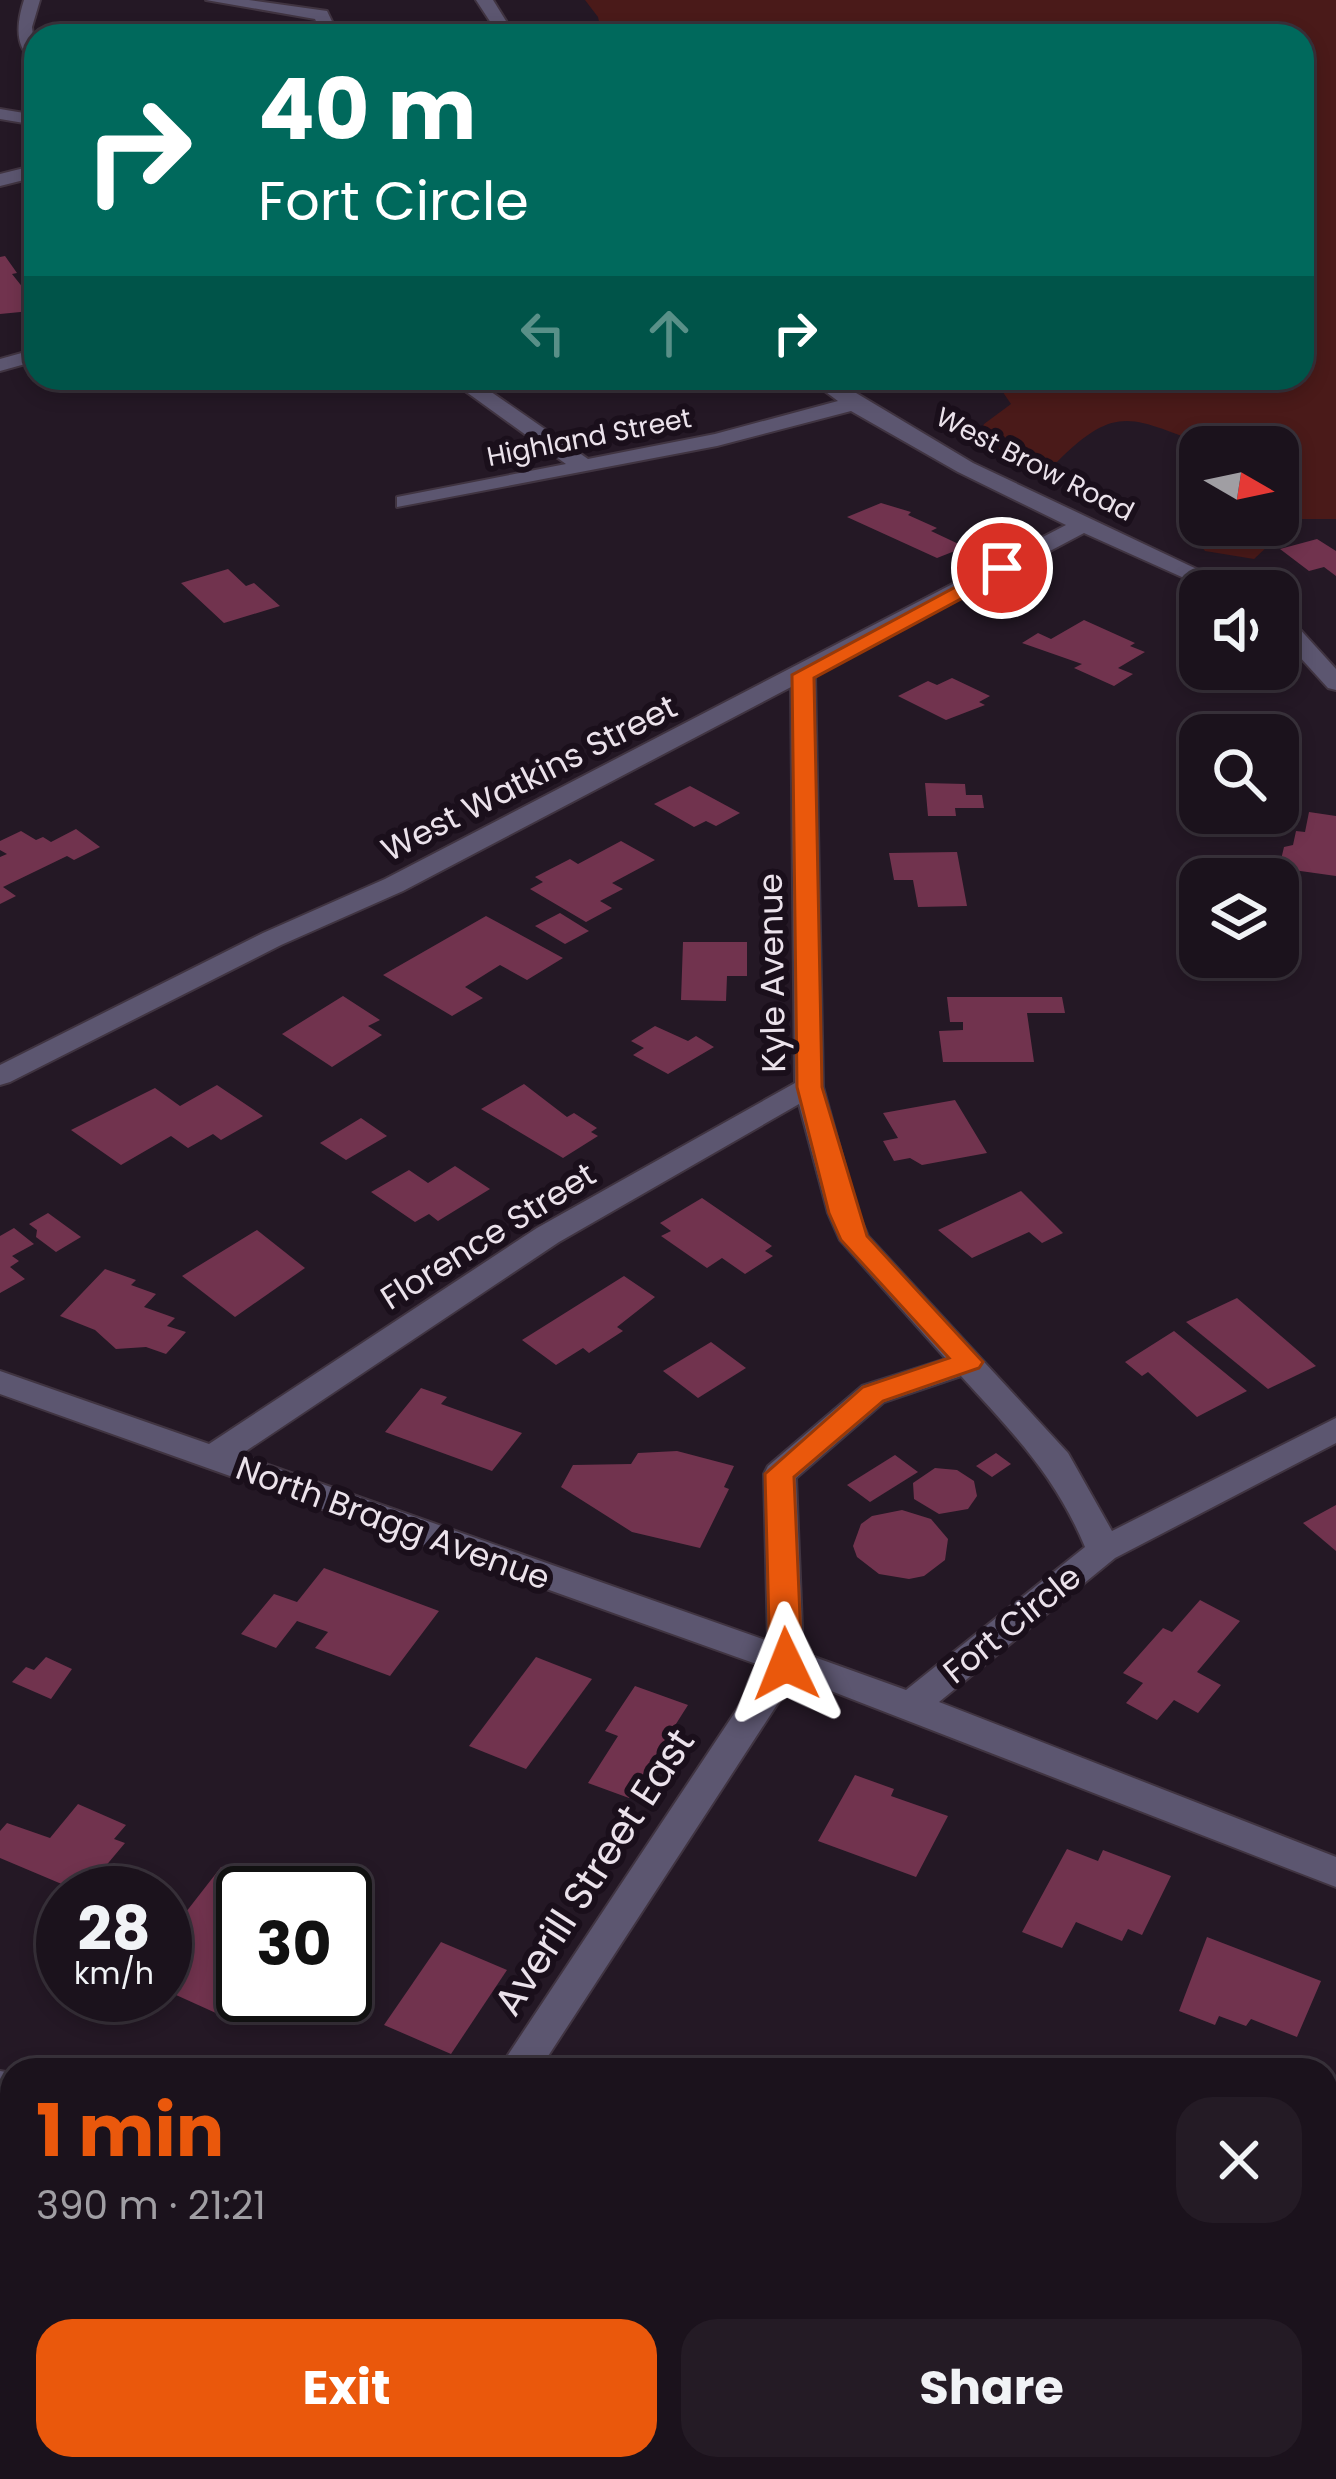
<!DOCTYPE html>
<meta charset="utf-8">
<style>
body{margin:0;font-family:Poppins,sans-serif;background:#241b25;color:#f1f3f6;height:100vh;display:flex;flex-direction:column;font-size:45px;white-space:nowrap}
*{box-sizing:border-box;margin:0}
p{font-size:39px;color:#a09ea3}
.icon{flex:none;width:66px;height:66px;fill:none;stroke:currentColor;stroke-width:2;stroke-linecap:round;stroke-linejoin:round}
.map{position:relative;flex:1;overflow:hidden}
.details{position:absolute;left:0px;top:2058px;width:1338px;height:423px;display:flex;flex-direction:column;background:#1b121c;border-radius:36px 36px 0 0;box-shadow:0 6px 18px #0003,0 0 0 3px #39323b}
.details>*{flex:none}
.banner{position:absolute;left:24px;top:24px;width:1290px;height:366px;border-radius:36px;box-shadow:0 6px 18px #0003,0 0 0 3px #39323b;background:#00695c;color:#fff;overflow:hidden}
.needle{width:78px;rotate:99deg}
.fabs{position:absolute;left:1179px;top:426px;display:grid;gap:24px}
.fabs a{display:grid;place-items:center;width:120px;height:120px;border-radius:24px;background:#1b121c;box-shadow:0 6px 18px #0003,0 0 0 3px #39323b;font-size:60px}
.speed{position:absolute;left:36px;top:1866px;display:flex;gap:24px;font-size:60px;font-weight:700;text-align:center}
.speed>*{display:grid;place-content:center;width:156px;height:156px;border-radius:50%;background:#1b121c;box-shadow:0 6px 18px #0003,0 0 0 3px #39323b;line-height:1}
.speed small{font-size:30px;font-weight:400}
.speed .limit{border:6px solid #111;border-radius:18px;background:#fff;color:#111}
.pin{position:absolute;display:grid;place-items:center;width:102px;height:102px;color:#fff;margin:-51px;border:6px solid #fff;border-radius:50%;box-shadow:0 3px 12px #0007}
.me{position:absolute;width:132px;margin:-66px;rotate:358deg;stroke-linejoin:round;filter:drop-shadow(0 0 9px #0008)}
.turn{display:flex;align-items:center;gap:42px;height:252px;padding:0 36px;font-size:54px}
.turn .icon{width:156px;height:156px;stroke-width:2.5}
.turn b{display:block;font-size:84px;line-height:102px}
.lanes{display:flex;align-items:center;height:114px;padding:0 36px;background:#0003;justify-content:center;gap:60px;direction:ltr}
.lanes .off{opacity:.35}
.round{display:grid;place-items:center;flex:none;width:126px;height:126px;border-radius:36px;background:#241b25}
.overview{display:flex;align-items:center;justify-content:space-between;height:204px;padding:0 36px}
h1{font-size:72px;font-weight:700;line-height:90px;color:#ea580c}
.cta{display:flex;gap:24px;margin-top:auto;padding:24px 36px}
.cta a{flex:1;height:138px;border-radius:36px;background:#ea580c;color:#fff;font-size:48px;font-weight:700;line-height:138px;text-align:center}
.cta a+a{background:#241b25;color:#f1f3f6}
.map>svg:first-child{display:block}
.green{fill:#4a1a19}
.building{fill:#71334e}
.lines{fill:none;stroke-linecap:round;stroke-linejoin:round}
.minor-casing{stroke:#403441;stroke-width:4}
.minor{fill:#5c5670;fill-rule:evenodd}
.route{fill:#ea580c;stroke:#983908;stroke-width:3}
.labels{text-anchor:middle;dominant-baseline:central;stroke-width:12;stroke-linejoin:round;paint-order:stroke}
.far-street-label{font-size:27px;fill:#ebe2eb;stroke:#1a0f1b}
.street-label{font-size:33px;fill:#ebe2eb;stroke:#1a0f1b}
.near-street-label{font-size:39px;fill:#ebe2eb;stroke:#1a0f1b}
</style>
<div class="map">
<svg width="1336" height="2479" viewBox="0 0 1336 2479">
<rect width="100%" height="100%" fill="#241825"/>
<!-- green -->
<path class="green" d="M585,0H1336V519H1297L1254,559L1205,551L1187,528L1200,519V525H1278V447C1258,447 1229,452 1211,446C1136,422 1120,398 1057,462L1007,460L974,447L984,424L1011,404L996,382L966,378H1302V36H602L598,17Z"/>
<!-- building -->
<g class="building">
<path d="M5,256L17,273L12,274L28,294L22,296L31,311L0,314V257Z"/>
<path d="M881,503L911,512L908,515L937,528L931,531L965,547L937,558L847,517Z"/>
<path d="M1317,539L1336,551V576L1324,567L1309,571L1280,549Z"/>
<path d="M228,569L246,586L254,583L280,606L224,623L181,583Z"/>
<path d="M1084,620L1135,643L1130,646L1145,652L1118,668L1133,674L1114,686L1074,668L1082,664L1022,643L1038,633L1051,639Z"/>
<path d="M952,678L990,696L979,702L985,705L946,720L898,696L928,681L937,685Z"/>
<path d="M925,783L965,784L966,795H982L984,808H955L956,816H928Z"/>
<path d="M690,786L740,813L716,826L706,821L694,827L654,804Z"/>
<path d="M1309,812L1336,816V876L1279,868L1284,847L1293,845L1296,831L1305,832Z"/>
<path d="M76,829L100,847L74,860L67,856L3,887L16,896L0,904V857L7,854L0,850V841L21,831L36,840L43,837L51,842Z"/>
<path d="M621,841L655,860L612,883L623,889L600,901L612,908L586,922L530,889L543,882L535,877L570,859L578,864Z"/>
<path d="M957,852L967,906L918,907L913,880H894L889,853Z"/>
<path d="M560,913L589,931L565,944L535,926Z"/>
<path d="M486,916L563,958L527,980L500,965L465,987L483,998L452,1016L383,975Z"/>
<path d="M683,942H747V976H727L726,1001L681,1000Z"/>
<path d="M343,996L380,1020L368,1026L382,1035L332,1067L282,1034Z"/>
<path d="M947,997H1062L1065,1013H1027L1034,1062H943L939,1031L963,1030V1022H950Z"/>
<path d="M655,1026L688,1041L696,1036L714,1047L668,1074L633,1055L644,1048L631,1041Z"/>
<path d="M524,1084L567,1117L574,1113L597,1128L591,1132L598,1136L563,1158L481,1109Z"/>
<path d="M217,1085L263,1116L221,1140L213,1134L188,1148L171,1136L121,1165L71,1130L155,1088L180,1106Z"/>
<path d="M955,1100L987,1153L922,1165L910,1158L894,1161L883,1141L898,1138L883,1113Z"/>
<path d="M361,1118L387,1136L346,1160L320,1143Z"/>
<path d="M455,1166L490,1189L438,1221L429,1214L415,1222L371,1192L409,1170L428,1183Z"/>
<path d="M1021,1191L1063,1233L1042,1243L1029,1232L972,1258L938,1230Z"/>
<path d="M702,1198L772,1246L765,1251L773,1256L745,1274L722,1258L707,1268L661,1236L671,1231L660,1223Z"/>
<path d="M48,1213L81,1237L56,1252L36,1237L37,1230L29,1224Z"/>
<path d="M14,1228L34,1244L12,1256L19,1261L10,1267L25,1279L0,1293V1236Z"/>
<path d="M257,1230L305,1268L235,1317L182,1276Z"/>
<path d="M105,1269L136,1280L131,1285L156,1294L144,1307L175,1318L167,1326L186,1332L166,1354L146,1347L116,1349L95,1330L60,1316Z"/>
<path d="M624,1276L655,1297L617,1327L623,1331L589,1353L583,1348L556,1365L522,1340Z"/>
<path d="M1237,1298L1316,1366L1268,1389L1186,1322Z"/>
<path d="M1174,1331L1247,1391L1197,1417L1148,1372L1142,1376L1125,1362Z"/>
<path d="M711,1342L746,1368L698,1398L663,1371Z"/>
<path d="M421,1388L447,1397L441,1404L522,1433L492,1471L385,1432Z"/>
<path d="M677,1451L734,1466L724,1487L729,1489L700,1548L632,1532L561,1487L573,1465L631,1464L638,1453Z"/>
<path d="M996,1453L1011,1464L992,1477L976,1466Z"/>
<path d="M895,1455L918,1472L870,1502L847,1485Z"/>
<path d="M935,1468L957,1470L974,1481L977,1496L968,1509L939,1514L914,1499L913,1483Z"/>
<path d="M1336,1505V1551L1303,1523Z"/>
<path d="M902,1510L931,1519L948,1539L945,1560L924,1576L909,1579L879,1574L857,1557L853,1546L861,1524L872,1516Z"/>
<path d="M324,1568L439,1611L390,1676L315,1648L328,1632L297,1621L276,1648L241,1634L274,1594L297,1602Z"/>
<path d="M1200,1600L1240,1621L1197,1672L1221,1685L1198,1713L1174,1700L1157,1720L1126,1703L1143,1683L1123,1673L1163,1628L1172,1632Z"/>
<path d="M46,1657L72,1669L51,1699L12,1682L26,1667L34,1670Z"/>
<path d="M536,1657L592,1679L526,1769L469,1746Z"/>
<path d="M635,1686L688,1705L629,1798L588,1783L618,1736L605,1731Z"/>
<path d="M855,1775L894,1789L891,1796L948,1816L916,1877L818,1841Z"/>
<path d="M78,1804L126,1825L114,1839L125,1843L83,1893L0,1858V1831L7,1823L50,1838Z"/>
<path d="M1067,1849L1098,1861L1103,1850L1171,1876L1142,1935L1128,1929L1122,1941L1076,1922L1062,1948L1022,1932Z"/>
<path d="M221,1867L254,1882L213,1935L243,1948V1995H258L238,2023L165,1990V1939Z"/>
<path d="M1207,1937L1321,1981L1297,2037L1251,2019L1246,2026L1219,2016L1215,2025L1179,2011Z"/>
<path d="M441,1942L507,1970L451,2054L384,2025Z"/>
<path d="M0,2377L12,2383V2440L0,2457Z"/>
</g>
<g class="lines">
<defs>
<g id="minor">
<path d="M24,0H40L32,27L36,62C13,49 17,22 24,0Z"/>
<path d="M206,0H249L327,11L339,36H323L315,19Z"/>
<path d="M476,0H493L511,29L507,36H490L495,29Z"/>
<path d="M0,109L36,115V125L0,119Z"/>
<path d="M36,165V177L0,186V174Z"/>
<path d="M36,349V361L0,371V359Z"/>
<path d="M447,378H471L588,459L715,434L838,401L807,378H831L973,463L1243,591H1213L1084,533L815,675L823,1087L858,1213L868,1236L1068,1453L1112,1531L1336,1418V1443L1115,1558L939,1702L1336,1857V1887L795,1677L539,2070H498L765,1667L0,1394V1371L209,1444L537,1228L795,1083L791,687L403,891L281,945L10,1082L0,1085V1065L263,933L385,879L1066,525L958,472L851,411L717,446L397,507V497L566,464ZM799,1104L828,1213L840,1240L946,1359L862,1386L768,1466L764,1474L768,1641L240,1455L559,1242ZM961,1376C1012,1432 1055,1475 1085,1547L906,1690L803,1653L796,1478L884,1402Z"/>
<path d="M1278,612L1286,614L1336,669V690L1328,688L1278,633Z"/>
<path d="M0,2071L12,2073V2107L0,2105Z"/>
<path d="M1326,2416L1336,2418V2458L1326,2456Z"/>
<path d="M175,2469H232L227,2479H170Z"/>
</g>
</defs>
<!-- minor casing -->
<use href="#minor" class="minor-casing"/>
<!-- minor -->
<use href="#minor" class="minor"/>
</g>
<!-- route -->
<path class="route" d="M1002,562L1012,568L1009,573L814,678L822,1087L867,1236L983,1362L979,1368L883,1401L794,1477L802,1664L797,1672H775L770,1664L765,1474L863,1387L949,1358L841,1240L829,1213L797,1087L792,675Z"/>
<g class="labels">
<!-- far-street labels -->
<g class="far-street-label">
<text transform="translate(589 437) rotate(-11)">Highland Street</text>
<text transform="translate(1035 464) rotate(27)">West Brow Road</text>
</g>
<!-- street labels -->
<g class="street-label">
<text transform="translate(529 778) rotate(-27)">West Watkins Street</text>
<text transform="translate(772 973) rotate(-91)">Kyle Avenue</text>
<text transform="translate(488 1236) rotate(-32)">Florence Street</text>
<text transform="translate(393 1523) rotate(20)">North Bragg Avenue</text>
<text transform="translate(1012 1624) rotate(-39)">Fort Circle</text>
</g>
<!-- near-street labels -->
<g class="near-street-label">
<text transform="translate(594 1872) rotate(-57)">Averill Street East</text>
</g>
</g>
</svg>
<div class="fabs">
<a><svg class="needle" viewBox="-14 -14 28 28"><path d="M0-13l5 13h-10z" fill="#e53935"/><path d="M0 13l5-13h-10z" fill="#a09ea3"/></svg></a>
<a><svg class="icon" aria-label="sound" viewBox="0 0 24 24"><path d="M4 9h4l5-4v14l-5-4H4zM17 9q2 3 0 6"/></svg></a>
<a><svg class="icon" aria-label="search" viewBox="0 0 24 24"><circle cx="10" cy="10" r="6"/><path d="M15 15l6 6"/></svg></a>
<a><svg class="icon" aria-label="layers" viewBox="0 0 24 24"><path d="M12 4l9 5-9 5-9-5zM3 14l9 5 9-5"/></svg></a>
</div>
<div class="speed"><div>28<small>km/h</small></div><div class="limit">30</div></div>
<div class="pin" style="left:1002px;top:568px;background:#d93025"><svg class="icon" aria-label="arrive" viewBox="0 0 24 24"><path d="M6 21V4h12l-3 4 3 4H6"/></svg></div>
<svg class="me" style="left:786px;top:1664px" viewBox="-20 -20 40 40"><path d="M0-17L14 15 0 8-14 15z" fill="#ea580c" stroke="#fff" stroke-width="4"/></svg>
<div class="banner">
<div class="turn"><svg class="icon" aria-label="right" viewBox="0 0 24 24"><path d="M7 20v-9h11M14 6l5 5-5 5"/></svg><div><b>40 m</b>Fort Circle</div></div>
<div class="lanes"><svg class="icon off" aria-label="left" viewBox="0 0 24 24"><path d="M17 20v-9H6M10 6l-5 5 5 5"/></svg><svg class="icon off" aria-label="ahead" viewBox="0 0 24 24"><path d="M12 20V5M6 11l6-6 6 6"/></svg><svg class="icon" aria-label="right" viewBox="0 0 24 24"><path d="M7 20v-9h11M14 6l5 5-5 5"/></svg></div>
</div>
<section class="details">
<div class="overview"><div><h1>1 min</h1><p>390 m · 21:21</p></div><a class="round"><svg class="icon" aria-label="close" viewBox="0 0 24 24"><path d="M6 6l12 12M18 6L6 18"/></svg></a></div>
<div class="cta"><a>Exit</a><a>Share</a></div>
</section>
</div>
